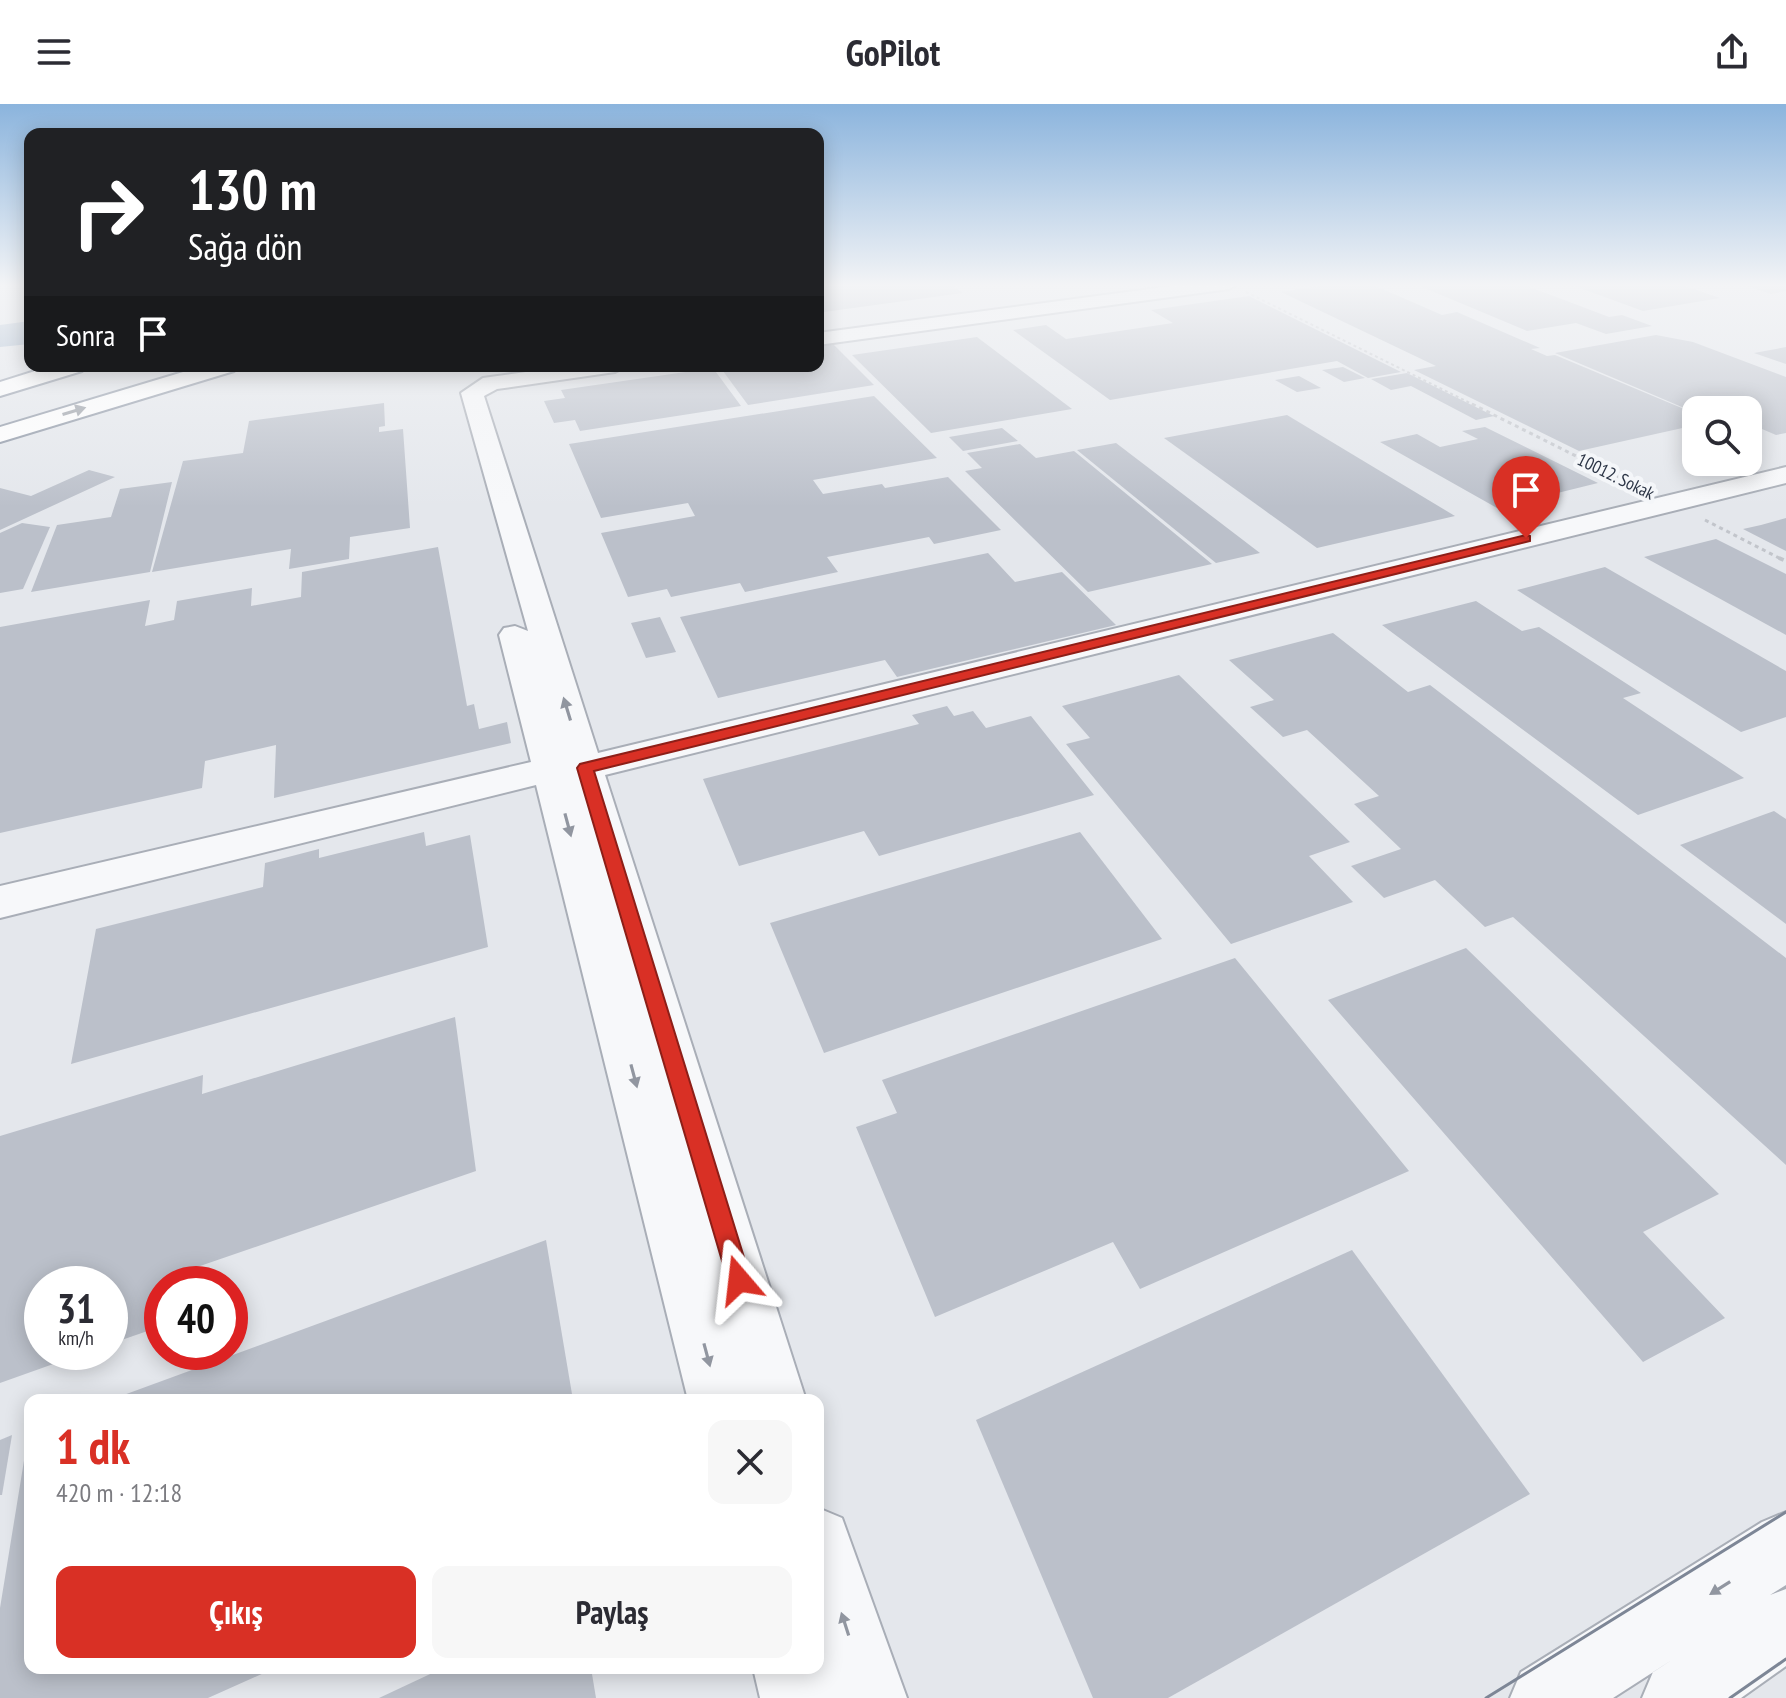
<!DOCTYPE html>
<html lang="tr">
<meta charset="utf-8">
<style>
body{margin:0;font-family:"PT Sans Narrow",sans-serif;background:#f7f7f7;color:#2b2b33;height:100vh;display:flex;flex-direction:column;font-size:30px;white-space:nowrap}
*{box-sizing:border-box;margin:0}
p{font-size:26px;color:#7c7c81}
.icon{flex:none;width:44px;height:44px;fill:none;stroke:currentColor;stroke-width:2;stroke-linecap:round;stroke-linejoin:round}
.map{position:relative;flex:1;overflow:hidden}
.details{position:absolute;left:24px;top:1290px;width:800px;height:280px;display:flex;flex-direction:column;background:#fff;border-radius:16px;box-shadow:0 4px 20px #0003}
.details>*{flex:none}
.guide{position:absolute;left:24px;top:24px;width:800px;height:244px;border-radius:16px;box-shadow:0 4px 20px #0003;background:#202124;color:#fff;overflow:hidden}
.fabs{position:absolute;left:1682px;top:292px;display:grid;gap:16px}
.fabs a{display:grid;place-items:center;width:80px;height:80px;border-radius:16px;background:#fff;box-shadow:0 4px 20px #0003;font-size:40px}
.speed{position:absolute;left:24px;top:1162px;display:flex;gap:16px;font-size:40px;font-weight:700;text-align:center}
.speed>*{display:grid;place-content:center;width:104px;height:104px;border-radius:50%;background:#fff;box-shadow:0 4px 20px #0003;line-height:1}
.speed small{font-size:20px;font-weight:400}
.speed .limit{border:12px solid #d22;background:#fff;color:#111}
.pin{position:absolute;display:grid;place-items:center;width:68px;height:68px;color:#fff;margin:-82px -34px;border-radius:50% 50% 50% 0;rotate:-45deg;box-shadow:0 0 8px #0007}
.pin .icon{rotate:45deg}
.me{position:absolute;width:88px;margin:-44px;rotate:343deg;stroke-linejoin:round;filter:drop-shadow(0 0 6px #0008)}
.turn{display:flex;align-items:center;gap:28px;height:168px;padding:0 32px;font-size:36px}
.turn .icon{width:104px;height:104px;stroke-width:2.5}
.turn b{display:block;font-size:56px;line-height:68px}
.then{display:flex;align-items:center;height:76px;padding:0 32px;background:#0003;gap:16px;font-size:30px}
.round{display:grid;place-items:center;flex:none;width:84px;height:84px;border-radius:16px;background:#f7f7f7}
.headline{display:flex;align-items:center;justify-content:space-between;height:136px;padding:0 32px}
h1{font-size:48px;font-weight:700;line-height:60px;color:#d93025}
.action{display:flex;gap:16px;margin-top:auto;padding:16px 32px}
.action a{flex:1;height:92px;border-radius:16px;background:#d93025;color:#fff;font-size:32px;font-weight:700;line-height:92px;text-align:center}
.action a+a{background:#f7f7f7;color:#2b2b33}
header{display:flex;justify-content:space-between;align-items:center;height:104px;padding:0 32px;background:#fff;font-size:36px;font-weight:700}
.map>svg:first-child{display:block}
.water{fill:#9fb4cc}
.building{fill:#bbc0ca}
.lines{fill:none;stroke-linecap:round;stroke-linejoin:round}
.minor-casing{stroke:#a9aeb7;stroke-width:4}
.highway-casing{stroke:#8b94a3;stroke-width:4}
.path-far2{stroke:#c2c5cb;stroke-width:2;stroke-dasharray:3 3;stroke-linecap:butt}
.path-far1{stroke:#c2c5cb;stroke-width:3;stroke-dasharray:4 4;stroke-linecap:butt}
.path{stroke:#c2c5cb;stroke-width:4;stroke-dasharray:5 5;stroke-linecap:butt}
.minor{fill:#f7f8fa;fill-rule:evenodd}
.highway{fill:#fff;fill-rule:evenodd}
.tram{stroke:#7d8696;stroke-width:3}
.oneway{fill:#959aa2}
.oneway2{fill:#9196a0}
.route{fill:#d93025;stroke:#8d1f18;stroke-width:2}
.labels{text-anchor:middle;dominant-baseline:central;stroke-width:8;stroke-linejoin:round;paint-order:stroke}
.far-street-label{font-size:18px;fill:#2b3445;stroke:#f4f6f9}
</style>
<header><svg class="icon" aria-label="menu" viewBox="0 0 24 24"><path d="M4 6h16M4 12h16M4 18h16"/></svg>GoPilot<svg class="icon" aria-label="share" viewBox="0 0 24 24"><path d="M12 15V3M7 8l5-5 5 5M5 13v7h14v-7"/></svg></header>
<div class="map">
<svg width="1786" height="1594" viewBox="0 0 1786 1594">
<rect width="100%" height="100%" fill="#e4e7ec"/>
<!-- water -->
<path class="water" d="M30,217V240L0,243V221Z"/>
<!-- building -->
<g class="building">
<path d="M818,180H950L963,189L824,208L818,202Z"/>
<path d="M1331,180H1371L1442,211L1457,208L1540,244L1531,245L1547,252L1555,251L1696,310V321L1579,347L1414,266L1436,262L1281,188Z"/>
<path d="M1415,180H1522L1609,213L1622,211L1652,222L1606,230L1576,219L1527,227Z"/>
<path d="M1569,180H1679L1720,194L1643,207Z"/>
<path d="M1786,180V187L1771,190L1744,181Z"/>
<path d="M1249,192L1401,268L1368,274L1337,257L1110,296L1013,226L1046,221L1066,235L1173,219L1151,206Z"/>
<path d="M1656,231L1693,238L1786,273V329L1776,331L1748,319V306H1696V309L1555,249Z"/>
<path d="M977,233L1072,305L931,329L852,251Z"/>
<path d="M833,240L874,281L748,301L720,263L818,262V242Z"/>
<path d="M1786,243V260L1754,249Z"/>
<path d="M1343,263L1365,274L1344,278L1322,266Z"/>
<path d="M713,264L741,302L580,327L575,316L554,319L544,297L565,294L561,286Z"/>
<path d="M1407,269L1494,312L1476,316L1411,282L1391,286L1371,275Z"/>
<path d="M1299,272L1321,284L1297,288L1275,276Z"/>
<path d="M874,292L937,354L813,376L823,390L882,380L885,384L948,373L1001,426L934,440L929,433L827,453L838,468L745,488L740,479L671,493L667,485L628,493L601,429L695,412L688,399L601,414L569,340Z"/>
<path d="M384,299L385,322L379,323V328L403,325L410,424L350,433L349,455L289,465L291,445L152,468L183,357L243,349L249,317Z"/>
<path d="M1287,311L1455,412L1317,444L1164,334Z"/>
<path d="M1485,323L1598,379L1497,404L1380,338L1417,330L1440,343L1478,335L1462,327Z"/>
<path d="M1002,324L1018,337L963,347L949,333Z"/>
<path d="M1116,339L1260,449L1216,459L1077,346Z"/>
<path d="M1020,340L1036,354L1074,347L1212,460L1088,488L965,367L982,364L967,349Z"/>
<path d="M89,366L115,373L0,426V384L31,392Z"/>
<path d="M172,378L150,468L31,488L57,421L111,413L120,385Z"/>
<path d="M1786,414V447L1743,425L1761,421Z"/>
<path d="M22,419L50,423L23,485L0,489V429Z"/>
<path d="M1716,435L1786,470V531L1644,453Z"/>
<path d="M438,443L467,602L474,600L479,625L507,618L511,639L274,694L276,641L205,657L202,684L0,729V523L150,496L145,522L174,516L177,497L252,484L251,502L301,493L302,468Z"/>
<path d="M988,449L1015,478L1062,468L1116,521L897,573L885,556L718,594L680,513Z"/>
<path d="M1605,463L1786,567V613L1741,628L1517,486Z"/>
<path d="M1476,497L1522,527L1539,523L1641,589L1623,594L1744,674L1638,711L1382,521Z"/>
<path d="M660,513L676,548L646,554L631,519Z"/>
<path d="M1333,529L1408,588L1430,581L1786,854V1061L1513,813L1485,823L1435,776L1384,794L1351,762L1401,745L1354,700L1379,692L1307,626L1283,633L1250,603L1274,596L1229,556Z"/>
<path d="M1179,571L1350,738L1309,752L1353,798L1231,840L1066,640L1090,634L1062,602Z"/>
<path d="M947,602L954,612L973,607L986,624L1031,612L1094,691L879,752L864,727L739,762L703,675L919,620L912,611Z"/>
<path d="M1774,707L1786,715V820L1680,741Z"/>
<path d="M424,728L426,742L470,731L488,843L71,960L96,825L263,783L265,759L319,745V754Z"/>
<path d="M1080,728L1162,835L824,949L770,819Z"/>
<path d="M1466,844L1719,1090L1643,1128L1725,1214L1643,1258L1328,896Z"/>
<path d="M1235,854L1409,1067L1140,1185L1113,1138L935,1213L856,1023L897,1009L882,976Z"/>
<path d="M455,913L476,1067L171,1172V1180H162V1222L110,1240V1180H42V1248H87L0,1279V1032L203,971L202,990Z"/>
<path d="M546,1136L573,1296H110Z"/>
<path d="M1352,1146L1530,1390L1168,1594H1093L976,1316Z"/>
<path d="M12,1331L2,1391H0V1336Z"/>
<path d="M28,1332L30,1564H275L208,1594H0V1504Z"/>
<path d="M443,1564H591L596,1594H379Z"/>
</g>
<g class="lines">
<defs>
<g id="minor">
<path d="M1187,180H1238L1229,185L818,241V229Z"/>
<path d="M568,262H626L615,268L497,285L484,292L598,649L1786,363V379L605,671L806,1296H688L536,681L0,814V782L531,658L499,531L504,524L515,522L528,527L461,289L483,274Z"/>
<path d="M818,1404L842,1414L907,1594H760L753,1564H818V1547L821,1555L818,1545Z"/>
<path d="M1786,1408V1481L1770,1491L1786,1485V1562L1741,1594H1642L1653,1568L1675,1554L1613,1594H1510L1521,1568L1762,1418Z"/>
</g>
<g id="highway">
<path d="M51,262H85L82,267L0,292V278Z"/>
<path d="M203,262H237L234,267L0,338V323Z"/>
</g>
</defs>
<!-- minor casing -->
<use href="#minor" class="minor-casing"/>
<!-- highway casing -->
<use href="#highway" class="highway-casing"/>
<!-- path-far2 -->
<path class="path-far2" d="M1246,188L1476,302"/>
<!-- path-far1 -->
<g class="path-far1">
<path d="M1472,300L1638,383"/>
<path d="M1705,416L1783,456"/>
</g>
<!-- path -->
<path class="path" d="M1779,454L1786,457"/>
<!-- minor -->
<use href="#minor" class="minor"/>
<!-- highway -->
<use href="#highway" class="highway"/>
<!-- tram -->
<g class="tram">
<path d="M1486,1594L1786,1408"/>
<path d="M1730,1594L1786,1555"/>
</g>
</g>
<!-- one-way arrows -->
<defs><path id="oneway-solid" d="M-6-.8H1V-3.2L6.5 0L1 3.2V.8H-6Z" transform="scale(2)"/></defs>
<use class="oneway" href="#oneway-solid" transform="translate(74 307) rotate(-17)"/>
<g class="oneway2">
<use href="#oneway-solid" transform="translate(567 605) rotate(-107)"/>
<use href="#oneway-solid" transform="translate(568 721) rotate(75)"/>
<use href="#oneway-solid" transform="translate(634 972) rotate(75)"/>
<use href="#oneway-solid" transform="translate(707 1251) rotate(75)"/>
<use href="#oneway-solid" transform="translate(1720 1484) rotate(148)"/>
<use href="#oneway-solid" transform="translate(845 1520) rotate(-108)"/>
</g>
<!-- sky -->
<linearGradient id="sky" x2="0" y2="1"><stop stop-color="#8bb4dd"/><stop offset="0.45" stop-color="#f3f4f6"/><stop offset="1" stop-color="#f3f4f6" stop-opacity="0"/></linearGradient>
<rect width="1786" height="403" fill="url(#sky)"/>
<!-- route -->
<path class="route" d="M1526,431L1530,432V437L594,667L751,1176L747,1184L739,1188L730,1184L577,664L580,660Z"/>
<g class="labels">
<!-- far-street labels -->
<g class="far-street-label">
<text transform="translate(1616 372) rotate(26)">10012. Sokak</text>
</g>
</g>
</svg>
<div class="fabs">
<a><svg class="icon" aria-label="search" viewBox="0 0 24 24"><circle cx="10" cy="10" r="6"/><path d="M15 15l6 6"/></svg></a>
</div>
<div class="speed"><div>31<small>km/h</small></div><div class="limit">40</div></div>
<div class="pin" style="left:1526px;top:434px;background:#d93025"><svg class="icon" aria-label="arrive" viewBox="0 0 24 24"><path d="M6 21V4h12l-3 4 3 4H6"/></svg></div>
<svg class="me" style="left:739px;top:1176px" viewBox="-20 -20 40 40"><path d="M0-17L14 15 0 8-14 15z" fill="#d93025" stroke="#fff" stroke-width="4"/></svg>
<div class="guide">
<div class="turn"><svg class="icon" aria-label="right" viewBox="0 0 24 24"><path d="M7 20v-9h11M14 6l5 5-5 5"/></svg><div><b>130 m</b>Sağa dön</div></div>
<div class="then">Sonra<svg class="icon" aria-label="arrive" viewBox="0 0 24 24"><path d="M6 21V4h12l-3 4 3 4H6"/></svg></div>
</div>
<section class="details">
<div class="headline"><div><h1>1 dk</h1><p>420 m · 12:18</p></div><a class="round"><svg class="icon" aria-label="close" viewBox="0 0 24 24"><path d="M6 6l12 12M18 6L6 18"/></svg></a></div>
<div class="action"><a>Çıkış</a><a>Paylaş</a></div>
</section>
</div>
